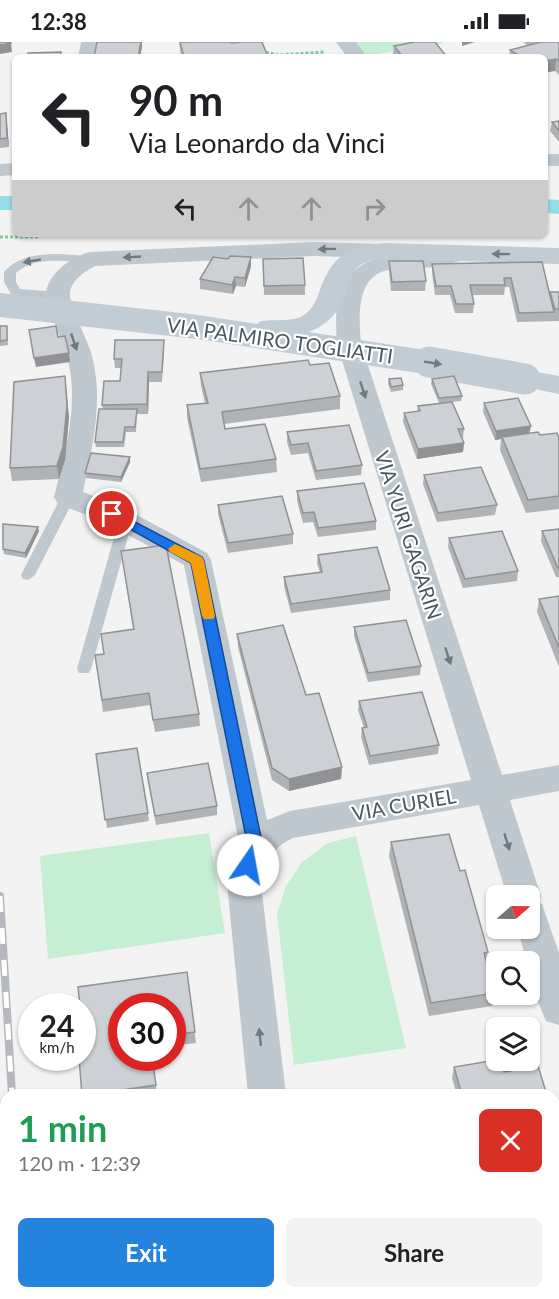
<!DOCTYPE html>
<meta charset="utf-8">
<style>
body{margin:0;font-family:Lato,sans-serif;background:#f2f2f2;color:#202124;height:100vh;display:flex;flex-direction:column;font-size:22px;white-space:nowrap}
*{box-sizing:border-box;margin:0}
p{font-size:20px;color:#757577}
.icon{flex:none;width:33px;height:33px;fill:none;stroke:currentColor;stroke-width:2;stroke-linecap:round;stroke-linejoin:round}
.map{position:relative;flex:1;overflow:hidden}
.sheet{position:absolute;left:0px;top:1047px;width:560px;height:210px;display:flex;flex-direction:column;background:#fff;border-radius:18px 18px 0 0;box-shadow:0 2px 4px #0004}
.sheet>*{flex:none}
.banner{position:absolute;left:12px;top:12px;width:536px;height:183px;border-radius:9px;box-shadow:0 2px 4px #0004;background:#fff;color:#202124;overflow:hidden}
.needle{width:39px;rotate:70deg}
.tools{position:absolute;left:486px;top:843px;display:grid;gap:12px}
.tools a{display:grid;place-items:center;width:54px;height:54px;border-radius:9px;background:#fff;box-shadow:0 2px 4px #0004;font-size:30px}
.speed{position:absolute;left:18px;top:951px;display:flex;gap:12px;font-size:30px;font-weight:700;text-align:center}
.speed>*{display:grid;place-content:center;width:78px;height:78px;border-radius:50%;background:#fff;box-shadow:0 2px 4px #0004;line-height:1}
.speed small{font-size:15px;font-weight:400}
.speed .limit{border:9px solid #d22;background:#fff;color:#111}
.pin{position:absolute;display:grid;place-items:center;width:51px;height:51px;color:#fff;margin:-26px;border:3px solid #fff;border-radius:50%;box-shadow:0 2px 6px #0007}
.me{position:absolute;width:66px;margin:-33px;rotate:12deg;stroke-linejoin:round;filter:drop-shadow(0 0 4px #0008)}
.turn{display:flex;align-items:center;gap:21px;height:126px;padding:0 18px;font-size:27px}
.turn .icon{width:78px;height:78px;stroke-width:2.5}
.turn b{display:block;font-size:42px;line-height:51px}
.lanes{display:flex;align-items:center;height:57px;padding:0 18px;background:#0003;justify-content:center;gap:30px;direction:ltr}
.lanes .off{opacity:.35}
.round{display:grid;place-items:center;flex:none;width:63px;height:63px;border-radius:9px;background:#f2f2f2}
.summary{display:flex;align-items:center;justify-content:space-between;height:102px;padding:0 18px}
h1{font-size:36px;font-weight:700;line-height:45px;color:#1e9e55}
.cta{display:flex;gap:12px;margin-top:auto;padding:12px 18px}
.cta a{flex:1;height:69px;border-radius:9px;background:#2483dd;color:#fff;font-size:24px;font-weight:700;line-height:69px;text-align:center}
.cta a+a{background:#f2f2f2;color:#202124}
.status{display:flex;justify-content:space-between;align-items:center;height:42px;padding:0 30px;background:#fff;direction:ltr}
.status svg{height:16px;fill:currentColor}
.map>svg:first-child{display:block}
.green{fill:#c5eed2}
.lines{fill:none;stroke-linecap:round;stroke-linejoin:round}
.canal{fill:#94dee9;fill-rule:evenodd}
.path{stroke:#7ecb9f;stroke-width:3;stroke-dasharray:3 2;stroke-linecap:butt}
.service{fill:#bfc8ce;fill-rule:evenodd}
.minor{fill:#bfc8ce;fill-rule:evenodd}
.secondary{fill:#c2ccd5;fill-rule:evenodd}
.rail-casing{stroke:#b5b8bc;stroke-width:8}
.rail{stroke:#fff;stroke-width:5;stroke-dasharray:16;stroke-linecap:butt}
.secondary-bridge-far1{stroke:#c2ccd5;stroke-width:24}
.secondary-bridge{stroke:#c2ccd5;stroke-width:31}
.wall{fill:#b0b3b6}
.shaded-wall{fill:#909294}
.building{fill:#cdd0d4;stroke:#909294;stroke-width:1.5}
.oneway{fill:#6e7980}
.oneway2{fill:#6f7a82}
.route{fill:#1a73e8;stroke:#114b97;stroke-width:1.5}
.slow{fill:#f59e0b}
.labels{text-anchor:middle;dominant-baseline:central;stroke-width:4.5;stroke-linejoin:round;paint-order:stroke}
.street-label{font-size:20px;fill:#4b575f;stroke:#fff}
</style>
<div class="status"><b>12:38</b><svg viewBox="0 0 49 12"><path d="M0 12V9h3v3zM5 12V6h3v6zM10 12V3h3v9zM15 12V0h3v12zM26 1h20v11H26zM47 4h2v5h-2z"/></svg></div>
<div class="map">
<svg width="559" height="1257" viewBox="0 0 559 1257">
<rect width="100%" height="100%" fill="#f4f3f3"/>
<!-- green -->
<g class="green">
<path d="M354,0H443L444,1L364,14Z"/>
<path d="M209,791L225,891L48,917L40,814Z"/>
<path d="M356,794L406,1006L294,1023L277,872L286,844L302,820L328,801Z"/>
</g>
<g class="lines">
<!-- canal -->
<g class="canal">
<rect x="0" y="154" width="15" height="14"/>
<path d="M544,157L559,158V172L544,171Z"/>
</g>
<!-- path -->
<g class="path">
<path d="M261,9L278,13L325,10"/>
<path d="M0,195H38"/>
</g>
<!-- service -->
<g class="service">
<path d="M59,212L90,214L96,217L90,220C66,220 35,213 16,231V240L20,247L58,250L64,254L62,257L26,256L11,252L4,240V230C18,214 39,212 59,212Z"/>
<path d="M68,450L75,455L35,533L28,538L23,537L21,533L61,455Z"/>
<path d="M125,476L132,481L91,627L89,631H79L77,627L118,481Z"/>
</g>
<!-- minor -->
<g class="minor">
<path d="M81,0H101L98,15H78Z"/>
<path d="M336,0H356L367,15H347Z"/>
<rect x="544" y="112" width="15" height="12"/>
<path d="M15,121V133L0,134V122Z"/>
<path d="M313,200L385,202L393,204L396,209L393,214L433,212L461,204L469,206L472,211C468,218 460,219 453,221C431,228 411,225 389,228C355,233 359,277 361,302L502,733L559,723V749L510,758L541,854L538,861L542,862L559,911V983L546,979C538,961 530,939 530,920H527L517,886H530V854H507L479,763L293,796C271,806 266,820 261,842L286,1053H248L227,842L240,805L184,523L102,479L58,462L54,455C65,411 79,364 68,318C65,302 46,266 46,253C46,232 73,214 90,210ZM313,214L378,216C336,229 334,263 337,302L471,738L290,769L267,778L211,518L207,511L122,465L83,450C92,406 104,359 92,314C88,298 71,268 70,254C69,240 84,230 95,224Z"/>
<path d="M278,1251H318L319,1257H279Z"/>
</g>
<!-- secondary -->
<g class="secondary">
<path d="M385,201L559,206V222L385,217C374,218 363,218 355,228C348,236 347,249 343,258C329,291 291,300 259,292L255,286L259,280C273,276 292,281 304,273C314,266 317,256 321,245C334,211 350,205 385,201Z"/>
<path d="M525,328L559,334V352L515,343L511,337L515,331Z"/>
</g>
<defs>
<g id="rail">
<path d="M0,854L12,1053"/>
<path d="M0,1223L2,1257"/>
<path d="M23,1251V1257"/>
</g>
</defs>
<!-- rail casing -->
<use href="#rail" class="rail-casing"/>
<!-- rail -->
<use href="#rail" class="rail"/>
<!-- secondary-bridge-far1 -->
<path class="secondary-bridge-far1" d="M0,263L198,285L438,322"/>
<!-- secondary-bridge -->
<path class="secondary-bridge" d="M429,320L525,337"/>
</g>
<!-- wall -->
<g class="wall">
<path d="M179,0H230L231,1L268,15H181Z"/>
<path d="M523,0H559V33L555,29L544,15H509L510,8L527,3Z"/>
<path d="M394,4L447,15H395L393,12Z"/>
<path d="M6,71L9,105L0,106V72Z"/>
<path d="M559,79V100L550,89L552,80Z"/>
<path d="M263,217L305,243V253H264Z"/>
<path d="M389,219L426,239L425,249H391L389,229Z"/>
<path d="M542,220L550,252L559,250V279L517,280L509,245H505L504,253H472L474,262L473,271H455L450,253H435L432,231V222Z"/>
<path d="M251,224L245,245L236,244L233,252L200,247V237Z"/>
<path d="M0,284H7L8,303L0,304Z"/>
<path d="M164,307L162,340H149L148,372H137L136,390H126L124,405H96L95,400L103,367L102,363L120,339L121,326H115L114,317Z"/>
<path d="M310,323L340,354V367L224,382L225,387L276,417L277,430L201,440L187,376V363L205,361L201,344L200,331Z"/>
<path d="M65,334L69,376L65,418L59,437L12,439L10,426Z"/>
<path d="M389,337L403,343V348L391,350L388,342Z"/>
<path d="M432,337L462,354L461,359L452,360L464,387L463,396H462L464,401L463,410L417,417L403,380L404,371L417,369L418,364L439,361L431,342Z"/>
<path d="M484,361L529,391L559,396V467L526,471L500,408L501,397L495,398L483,370Z"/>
<path d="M287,390L362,423L361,433L316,438L308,411L291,413L287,400Z"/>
<path d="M130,415V420L121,440L86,436L85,431Z"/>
<path d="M424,433L497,463L495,473L437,480L423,442Z"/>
<path d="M297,449L376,479V488L318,495L313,480L303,481L297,459Z"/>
<path d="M218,463L293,492V502L228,511L218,472Z"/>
<path d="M559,487V535H556L541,499L542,489Z"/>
<path d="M39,489L26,516L4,512L3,507Z"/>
<path d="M449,496L518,529L517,539L463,546L448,505Z"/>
<path d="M121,509L199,672L200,684L155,690L150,663L103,670L95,613L104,612L133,587Z"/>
<path d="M318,513L390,548V558L291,571L284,544V535L320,530L317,522Z"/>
<path d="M559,554V625L537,570L539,557Z"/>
<path d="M354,585L421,624L420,633L368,640L354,594Z"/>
<path d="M237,592L306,653L342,725L341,737L289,749L272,738L238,605Z"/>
<path d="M359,659L439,703L438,712L369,723L361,695L362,686H364L358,668Z"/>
<path d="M96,712L148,771L149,779L107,786Z"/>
<path d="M147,731L217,764V773L156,783Z"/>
<path d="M391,800L460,829L488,910L486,920L495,951L492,964L429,974L389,814Z"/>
<path d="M187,930L196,1001L172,1004V964H122V1016H153L157,1053H82L79,1016H82V1014H84L82,996V964H80L78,945Z"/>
<path d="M454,1025L504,1030L547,1053H457L452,1036Z"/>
<path d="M554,1108L557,1120L554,1130Z"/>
<path d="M369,1251H446L447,1257H371Z"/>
<path d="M512,1251H554L559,1257H514Z"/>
</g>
<!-- shaded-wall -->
<g class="shaded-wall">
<path d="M141,0H142V6L140,15H138Z"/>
<path d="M462,0H475L462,4Z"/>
<path d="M11,1L12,10L0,12V3Z"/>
<path d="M556,17L555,29L544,31V19Z"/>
<path d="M6,71L7,80L9,105L7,96Z"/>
<path d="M251,215V224L245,245V236Z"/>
<path d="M235,235L236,244L233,252L232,243Z"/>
<path d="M69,311L70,320L36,325L34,316Z"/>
<path d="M148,330L149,340L148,372L147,362Z"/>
<path d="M65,334L69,376L65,418L59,437L57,424Z"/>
<path d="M531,384L529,393L502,395L501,397L495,398L496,389Z"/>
<path d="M464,401L463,410L417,417L418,407Z"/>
<path d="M130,415V420L121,440V435Z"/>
<path d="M38,485L39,489L26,516L25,511Z"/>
<path d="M342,725L341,737L289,749V737Z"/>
</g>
<!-- building -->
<g class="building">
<path d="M0,0H10L11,1L0,3Z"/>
<path d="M97,0H141L138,15H94Z"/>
<path d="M180,0H230L231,1L242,0H262L268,15H184Z"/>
<path d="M415,0H435L447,15H403L394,4Z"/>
<path d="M541,0H559V19L556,17L544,19V15H521L510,8Z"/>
<path d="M61,10L60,15H27L28,11Z"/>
<path d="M6,71L7,96L0,97V72Z"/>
<path d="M559,79V89L552,80Z"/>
<path d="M230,214L251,215L245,236L235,235L232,243L200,237L213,215L228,217Z"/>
<path d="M303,216L305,243L264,244L263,217Z"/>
<path d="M389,219H423L426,239L392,240Z"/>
<path d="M542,220L554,270L519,271L511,236H504L505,243H470L474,262H456L451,244H436L432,222Z"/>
<path d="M550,250H559V267H555Z"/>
<path d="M0,284H7V298L0,299Z"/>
<path d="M56,284L58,295L65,294L69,311L34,316L29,288Z"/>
<path d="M115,298H164L162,330H148L147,362L102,363L104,339H120L122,317H114Z"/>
<path d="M308,318L310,323L329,321L340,354L222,370L225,387L265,382L276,417L200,427L187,363L208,361L200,331Z"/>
<path d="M65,334L67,363L63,405L57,424L10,426L14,340Z"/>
<path d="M454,334L462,354L439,356L432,337Z"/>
<path d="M401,336L403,343L391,345L389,337Z"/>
<path d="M518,356L531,384L496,389L484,361Z"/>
<path d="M452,360L464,387H458L464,401L418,407L404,371L420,369L418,364Z"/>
<path d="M99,367H137L135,385H125L123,400H95Z"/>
<path d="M349,383L362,423L316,429L308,401L291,403L287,390Z"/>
<path d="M538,390L540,393L557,391L559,396V454L528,458L502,395Z"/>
<path d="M91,411L130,415L121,435L85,431Z"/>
<path d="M481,425L497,463L438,471L424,433Z"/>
<path d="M364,441L376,479L318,486L314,470L303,471L297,449Z"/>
<path d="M282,454L293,492L228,501L218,463Z"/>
<path d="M3,482L38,485L25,511L3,507Z"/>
<path d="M559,487V526H558L542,489Z"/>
<path d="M502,489L518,529L465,537L449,496Z"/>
<path d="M166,503L199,672L153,678L149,651L102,658L95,613L104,612L101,592L134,587L121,509Z"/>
<path d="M377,505L390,548L291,562L284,535L322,530L318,513Z"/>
<path d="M559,554V606L539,557Z"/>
<path d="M406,578L421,624L368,631L354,585Z"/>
<path d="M283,583L306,653L319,651L342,725L289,737L272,726L237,592Z"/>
<path d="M422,650L439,703L370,714L362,686L367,685L359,659Z"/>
<path d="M137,706L148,771L105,778L96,712Z"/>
<path d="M208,721L217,764L155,774L147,731Z"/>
<path d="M449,792L460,829L465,828L488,910L484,911L495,951L431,961L391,800Z"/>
<path d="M187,930L195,990L172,993V964H122V1016H152L156,1043L88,1053H82L79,1016H82V1014H84L82,996V964H80L78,945Z"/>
<path d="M496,1018H501L504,1030L538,1024L547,1053H462L454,1025Z"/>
<path d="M554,1108L557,1120L554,1121Z"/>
<path d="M559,1184V1257H518L516,1251H554V1185Z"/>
<path d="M136,1251H223L224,1257H137Z"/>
<path d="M372,1251H446L447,1257H374Z"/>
</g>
<!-- one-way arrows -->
<defs><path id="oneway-solid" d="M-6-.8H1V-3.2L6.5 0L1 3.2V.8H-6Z" transform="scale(1.5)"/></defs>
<g class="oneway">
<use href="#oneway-solid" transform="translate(327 207) rotate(179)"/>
<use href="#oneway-solid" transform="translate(132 215) rotate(177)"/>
<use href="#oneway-solid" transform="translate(32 219) rotate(170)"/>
<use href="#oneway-solid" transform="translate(74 300) rotate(71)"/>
<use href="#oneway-solid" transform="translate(363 348) rotate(72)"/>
<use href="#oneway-solid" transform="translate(448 614) rotate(72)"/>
<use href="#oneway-solid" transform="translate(507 800) rotate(73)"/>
<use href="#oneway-solid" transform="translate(260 995) rotate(-96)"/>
</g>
<g class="oneway2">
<use href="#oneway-solid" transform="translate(501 212) rotate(-179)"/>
<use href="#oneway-solid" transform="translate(433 321) rotate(9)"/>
</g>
<!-- route -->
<path class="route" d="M112,468L202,515L204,519L263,805L253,828L248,830L243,828L241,823L248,805L191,521L108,475L106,472L108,469Z"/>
<!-- slow -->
<path class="slow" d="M175,502L202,515L204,519L215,574L213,577H204L202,574L191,521L170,510L168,507Z"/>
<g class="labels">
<!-- street labels -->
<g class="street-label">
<text transform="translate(280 298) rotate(8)">VIA PALMIRO TOGLIATTI</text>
<text transform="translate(409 493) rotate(72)">VIA YURI GAGARIN</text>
<text transform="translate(404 762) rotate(-10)">VIA CURIEL</text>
</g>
</g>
</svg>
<div class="tools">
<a><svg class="needle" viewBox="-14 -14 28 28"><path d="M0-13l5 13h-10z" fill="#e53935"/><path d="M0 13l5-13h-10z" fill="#757577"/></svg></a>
<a><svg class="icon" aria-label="search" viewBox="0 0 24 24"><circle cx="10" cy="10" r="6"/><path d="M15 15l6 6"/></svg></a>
<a><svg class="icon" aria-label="layers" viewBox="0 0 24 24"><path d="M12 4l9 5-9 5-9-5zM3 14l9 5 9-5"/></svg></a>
</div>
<div class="speed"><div>24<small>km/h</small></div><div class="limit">30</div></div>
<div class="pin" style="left:112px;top:472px;background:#d93025"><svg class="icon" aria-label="arrive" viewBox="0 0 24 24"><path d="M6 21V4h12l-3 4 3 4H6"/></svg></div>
<svg class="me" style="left:248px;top:823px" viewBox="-20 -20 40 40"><circle r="19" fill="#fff"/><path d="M0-13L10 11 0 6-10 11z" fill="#1a73e8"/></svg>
<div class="banner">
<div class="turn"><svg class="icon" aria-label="left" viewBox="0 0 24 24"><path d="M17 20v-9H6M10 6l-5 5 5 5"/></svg><div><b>90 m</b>Via Leonardo da Vinci</div></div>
<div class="lanes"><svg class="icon" aria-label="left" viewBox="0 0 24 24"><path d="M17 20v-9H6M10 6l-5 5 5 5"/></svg><svg class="icon off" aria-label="ahead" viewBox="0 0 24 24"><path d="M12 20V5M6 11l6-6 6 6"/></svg><svg class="icon off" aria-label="ahead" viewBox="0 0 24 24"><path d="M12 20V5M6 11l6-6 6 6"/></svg><svg class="icon off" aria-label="right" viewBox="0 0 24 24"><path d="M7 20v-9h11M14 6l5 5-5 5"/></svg></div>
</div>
<section class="sheet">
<div class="summary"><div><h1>1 min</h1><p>120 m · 12:39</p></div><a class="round" style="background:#d93025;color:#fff"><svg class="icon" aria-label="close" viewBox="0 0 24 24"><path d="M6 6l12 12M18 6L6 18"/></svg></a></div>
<div class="cta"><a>Exit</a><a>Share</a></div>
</section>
</div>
